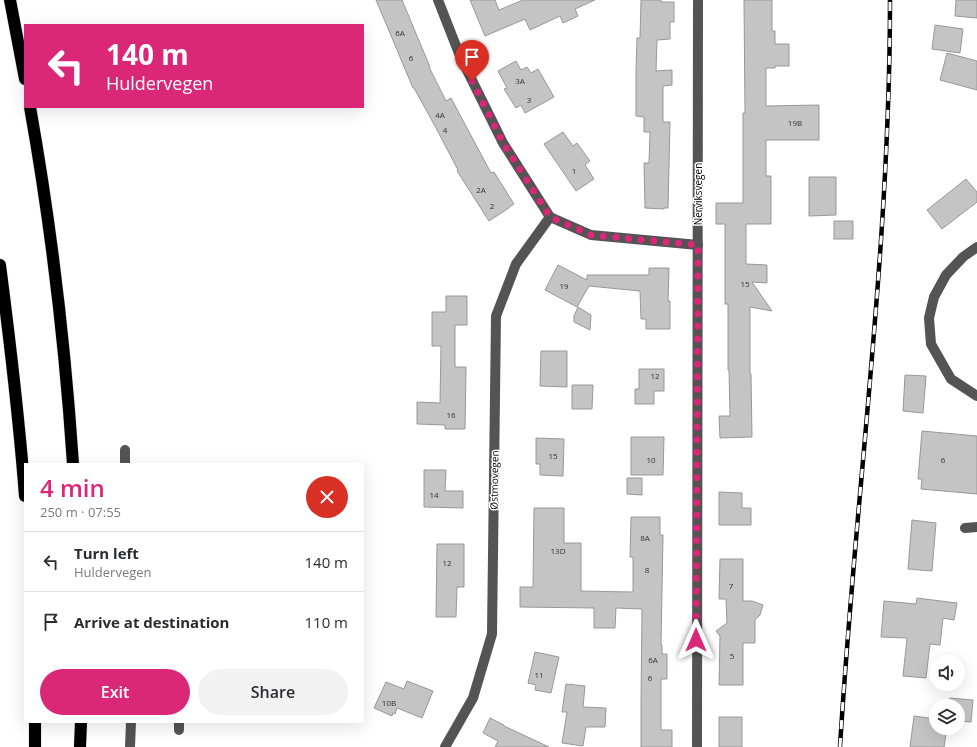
<!DOCTYPE html>
<meta charset="utf-8">
<style>
body{margin:0;font-family:"Open Sans",sans-serif;background:#f2f2f3;color:#2b2b33;height:100vh;display:flex;flex-direction:column;font-size:15px;white-space:nowrap}
*{box-sizing:border-box;margin:0}
p{font-size:13px;color:#7c7c81}
.icon{flex:none;width:22px;height:22px;fill:none;stroke:currentColor;stroke-width:2;stroke-linecap:round;stroke-linejoin:round}
.map{position:relative;flex:1;overflow:hidden}
.side{position:absolute;left:24px;top:463px;width:340px;height:260px;display:flex;flex-direction:column;background:#fff;border-radius:0px;box-shadow:0 4px 16px #0002}
.side>*{flex:none}
.guide{position:absolute;left:24px;top:24px;width:340px;height:84px;border-radius:0px;box-shadow:0 4px 16px #0002;background:#db2777;color:#fff;overflow:hidden}
.fabs{position:absolute;left:929px;top:655px;display:grid;gap:8px}
.fabs a{display:grid;place-items:center;width:36px;height:36px;border-radius:50%;background:#fff;box-shadow:0 4px 16px #0002;font-size:20px}
.pin{position:absolute;display:grid;place-items:center;width:34px;height:34px;color:#fff;margin:-41px -17px;border-radius:50% 50% 50% 0;rotate:-45deg;box-shadow:0 0 4px #0007}
.pin .icon{rotate:45deg}
.me{position:absolute;width:44px;margin:-22px;rotate:0deg;stroke-linejoin:round;filter:drop-shadow(0 0 3px #0008)}
.turn{display:flex;align-items:center;gap:14px;height:84px;padding:0 16px;font-size:18px}
.turn .icon{width:52px;height:52px;stroke-width:2.5}
.turn b{display:block;font-size:28px;line-height:34px}
.round{display:grid;place-items:center;flex:none;width:42px;height:42px;border-radius:21px;background:#f2f2f3}
.headline{display:flex;align-items:center;justify-content:space-between;height:68px;padding:0 16px}
h1{font-size:24px;font-weight:600;line-height:30px;color:#db2777}
.cta{display:flex;gap:8px;margin-top:auto;padding:8px 16px}
.cta a{flex:1;height:46px;border-radius:24px;background:#db2777;color:#fff;font-size:16px;font-weight:600;line-height:46px;text-align:center}
.cta a+a{background:#f2f2f3;color:#2b2b33}
ul{padding:0;list-style:none}
li{display:flex;align-items:center;gap:12px;height:60px;padding:0 16px;border-top:1px solid #e1e1e2}
li div{flex:1}
li b{display:block;font-size:15px}
li em{font-style:normal}
.map>svg:first-child{display:block}
.building{fill:#c4c4c4;stroke:#989898}
.lines{fill:none;stroke-linecap:round;stroke-linejoin:round}
.highway-casing{stroke:#dbdbdb;stroke-width:13}
.minor{stroke:#545454;stroke-width:10}
.highway{stroke:#000;stroke-width:12}
.rail-casing{stroke:#000;stroke-width:4.5}
.rail{stroke:#fff;stroke-width:3;stroke-dasharray:9;stroke-linecap:butt}
.route{stroke:#db2777;stroke-width:7;stroke-dasharray:0 12.6}
.labels{text-anchor:middle;dominant-baseline:central;stroke-width:3;stroke-linejoin:round;paint-order:stroke}
.number-label{font-size:8px;fill:#313131}
.street-label{font-size:10px;fill:#000;stroke:#fff}
</style>
<div class="map">
<svg width="977" height="747" viewBox="0 0 977 747">
<rect width="100%" height="100%" fill="#fff"/>
<!-- building -->
<g class="building">
<path d="M376,0H402L430,67H429L446,101L451,98L491,173L494,172L514,204L509,207V208L489,221L457,171L458,170L436,128L414,88H413Z"/>
<path d="M470,0H495L499,10L523,0H595L575,9L578,16L563,23L560,16L530,30L525,19L485,36Z"/>
<path d="M641,0H661V2H674V22H670V39L657,40L656,71L672,70V85L663,86V122H670L668,208H664V209L645,208L644,163H649L650,132H644V117L636,116V71L637,38H640Z"/>
<path d="M744,0H772V31H775V44H789V66H775V68H766V106L819,105V140H766V176H771V224H746V264L767,265V283L752,282L772,311L750,307V374H751L752,437L720,438L719,416H730L729,370H728V304H725V224H716V203H743V113H745Z"/>
<path d="M956,0H977V18L955,16Z"/>
<path d="M935,25L963,29L960,53L932,49Z"/>
<path d="M947,53L977,61V90L940,80Z"/>
<path d="M516,61L521,70L527,67L531,73L538,69L554,97L525,113L521,105L516,108L504,89L507,88L498,71Z"/>
<path d="M563,132L573,146L577,143L590,161L585,165L594,179L576,191L544,144Z"/>
<path d="M809,177H836V215L809,216Z"/>
<path d="M966,179L977,192V202L942,229L927,210Z"/>
<rect x="834" y="221" width="19" height="18"/>
<path d="M558,265L587,280V275H649V268H669L668,301H670V329H646V319H641L640,291L589,286L577,307L545,290Z"/>
<path d="M446,296H467V325H455V367H466L465,429H445V425L417,424V402L440,403L441,346H432V312H446Z"/>
<path d="M578,307L591,315L590,330L574,322V316Z"/>
<path d="M541,351H567V387L540,386Z"/>
<path d="M639,369H664V391H654V404H635V389H639Z"/>
<path d="M905,375L926,376L923,413L903,411Z"/>
<path d="M572,385H593L592,409H572Z"/>
<path d="M922,431L977,436V494L921,489L922,479H918Z"/>
<path d="M631,437H664L663,475H631Z"/>
<path d="M536,438L564,439L563,476L540,475V464H536Z"/>
<path d="M424,470H446L445,491H463V508L424,507Z"/>
<path d="M627,478H642V495L627,494Z"/>
<path d="M719,492L742,493V508H751V525H719Z"/>
<path d="M534,508H564V543H581V591L633,592V557H630L631,517H660V535H663L661,645H662V654H667V679H661V730H672V747H641V702L642,609L616,608L615,628H594V608L520,607V587H533Z"/>
<path d="M912,520L936,523L932,571L908,569Z"/>
<path d="M437,544H464V587H457L456,617H436Z"/>
<path d="M720,559H743V601H752L763,605L760,615L755,620V643H743V685H719L720,636L716,631L727,623L726,599H719Z"/>
<path d="M917,598L957,603L954,620L943,618L940,645L930,644L926,678L903,676L907,638L881,637L884,601L916,604Z"/>
<path d="M535,652L559,657L551,693L535,690L536,685L528,683Z"/>
<path d="M407,681L433,691L422,718L397,708L395,714L393,713L392,716L374,708L386,682L404,689Z"/>
<path d="M566,684L585,686L583,707L606,708L605,727H586L583,746L562,743L567,712H562Z"/>
<path d="M950,698L973,700L971,722L958,721V706H949Z"/>
<path d="M914,716L936,719V728H947L944,747H910Z"/>
<rect x="719" y="717" width="23" height="30"/>
<path d="M490,718L504,725V726L549,747H495L498,741L483,733Z"/>
</g>
<g class="lines">
<defs>
<g id="highway">
<path d="M10,0L25,79"/>
<path d="M30,107C51,225 65,344 73,464"/>
<path d="M0,265C10,342 19,419 25,496"/>
<path d="M35,747V722"/>
<path d="M80,747L81,722"/>
</g>
</defs>
<!-- highway casing -->
<use href="#highway" class="highway-casing"/>
<!-- minor -->
<g class="minor">
<path d="M438,0L460,56L503,143L550,217L591,235L698,245"/>
<path d="M977,247L963,257L946,275L934,297L929,318L931,344L951,379L977,396"/>
<path d="M125,450V464"/>
<path d="M965,528L977,527"/>
<path d="M179,722V730"/>
<path d="M130,747L131,722"/>
<path d="M445,747L473,698L492,634L496,316L516,264L550,217"/>
<path d="M697,747L698,0"/>
</g>
<!-- highway -->
<use href="#highway" class="highway"/>
<defs>
<path id="rail" d="M840,747C855,498 890,250 890,0"/>
</defs>
<!-- rail casing -->
<use href="#rail" class="rail-casing"/>
<!-- rail -->
<use href="#rail" class="rail"/>
</g>
<g class="lines">
<!-- route -->
<path class="route" d="M472,81L503,143L550,217L591,235L698,245L696,640"/>
</g>
<g class="labels">
<!-- number labels -->
<g class="number-label">
<text x="400" y="32">6A</text>
<text x="411" y="57">6</text>
<text x="520" y="80">3A</text>
<text x="529" y="99">3</text>
<text x="440" y="114">4A</text>
<text x="795" y="122">19B</text>
<text x="445" y="129">4</text>
<text x="574" y="170">1</text>
<text x="481" y="189">2A</text>
<text x="492" y="205">2</text>
<text x="745" y="283">15</text>
<text x="564" y="285">19</text>
<text x="655" y="375">12</text>
<text x="451" y="414">16</text>
<text x="553" y="455">15</text>
<text x="651" y="459">10</text>
<text x="943" y="459">6</text>
<text x="434" y="494">14</text>
<text x="645" y="537">8A</text>
<text x="558" y="550">13D</text>
<text x="447" y="562">12</text>
<text x="647" y="569">8</text>
<text x="731" y="585">7</text>
<text x="732" y="655">5</text>
<text x="653" y="659">6A</text>
<text x="539" y="674">11</text>
<text x="650" y="677">6</text>
<text x="389" y="702">10B</text>
</g>
<!-- street labels -->
<g class="street-label">
<text transform="translate(698 194) rotate(-90)">Nerviksvegen</text>
<text transform="translate(494 480) rotate(-89)">Østmovegen</text>
</g>
</g>
</svg>
<div class="fabs">
<a><svg class="icon" aria-label="sound" viewBox="0 0 24 24"><path d="M4 9h4l5-4v14l-5-4H4zM17 9q2 3 0 6"/></svg></a>
<a><svg class="icon" aria-label="layers" viewBox="0 0 24 24"><path d="M12 4l9 5-9 5-9-5zM3 14l9 5 9-5"/></svg></a>
</div>
<div class="pin" style="left:472px;top:81px;background:#d93025"><svg class="icon" aria-label="arrive" viewBox="0 0 24 24"><path d="M6 21V4h12l-3 4 3 4H6"/></svg></div>
<svg class="me" style="left:696px;top:640px" viewBox="-20 -20 40 40"><path d="M0-17L14 15 0 8-14 15z" fill="#db2777" stroke="#fff" stroke-width="4"/></svg>
<div class="guide">
<div class="turn"><svg class="icon" aria-label="left" viewBox="0 0 24 24"><path d="M17 20v-9H6M10 6l-5 5 5 5"/></svg><div><b>140 m</b>Huldervegen</div></div>
</div>
<section class="side">
<div class="headline"><div><h1>4 min</h1><p>250 m · 07:55</p></div><a class="round" style="background:#d93025;color:#fff"><svg class="icon" aria-label="close" viewBox="0 0 24 24"><path d="M6 6l12 12M18 6L6 18"/></svg></a></div>
<ul>
<li><svg class="icon" aria-label="left" viewBox="0 0 24 24"><path d="M17 20v-9H6M10 6l-5 5 5 5"/></svg><div><b>Turn left</b><p>Huldervegen</p></div><em>140 m</em></li>
<li><svg class="icon" aria-label="arrive" viewBox="0 0 24 24"><path d="M6 21V4h12l-3 4 3 4H6"/></svg><div><b>Arrive at destination</b></div><em>110 m</em></li>
</ul>
<div class="cta"><a>Exit</a><a>Share</a></div>
</section>
</div>
